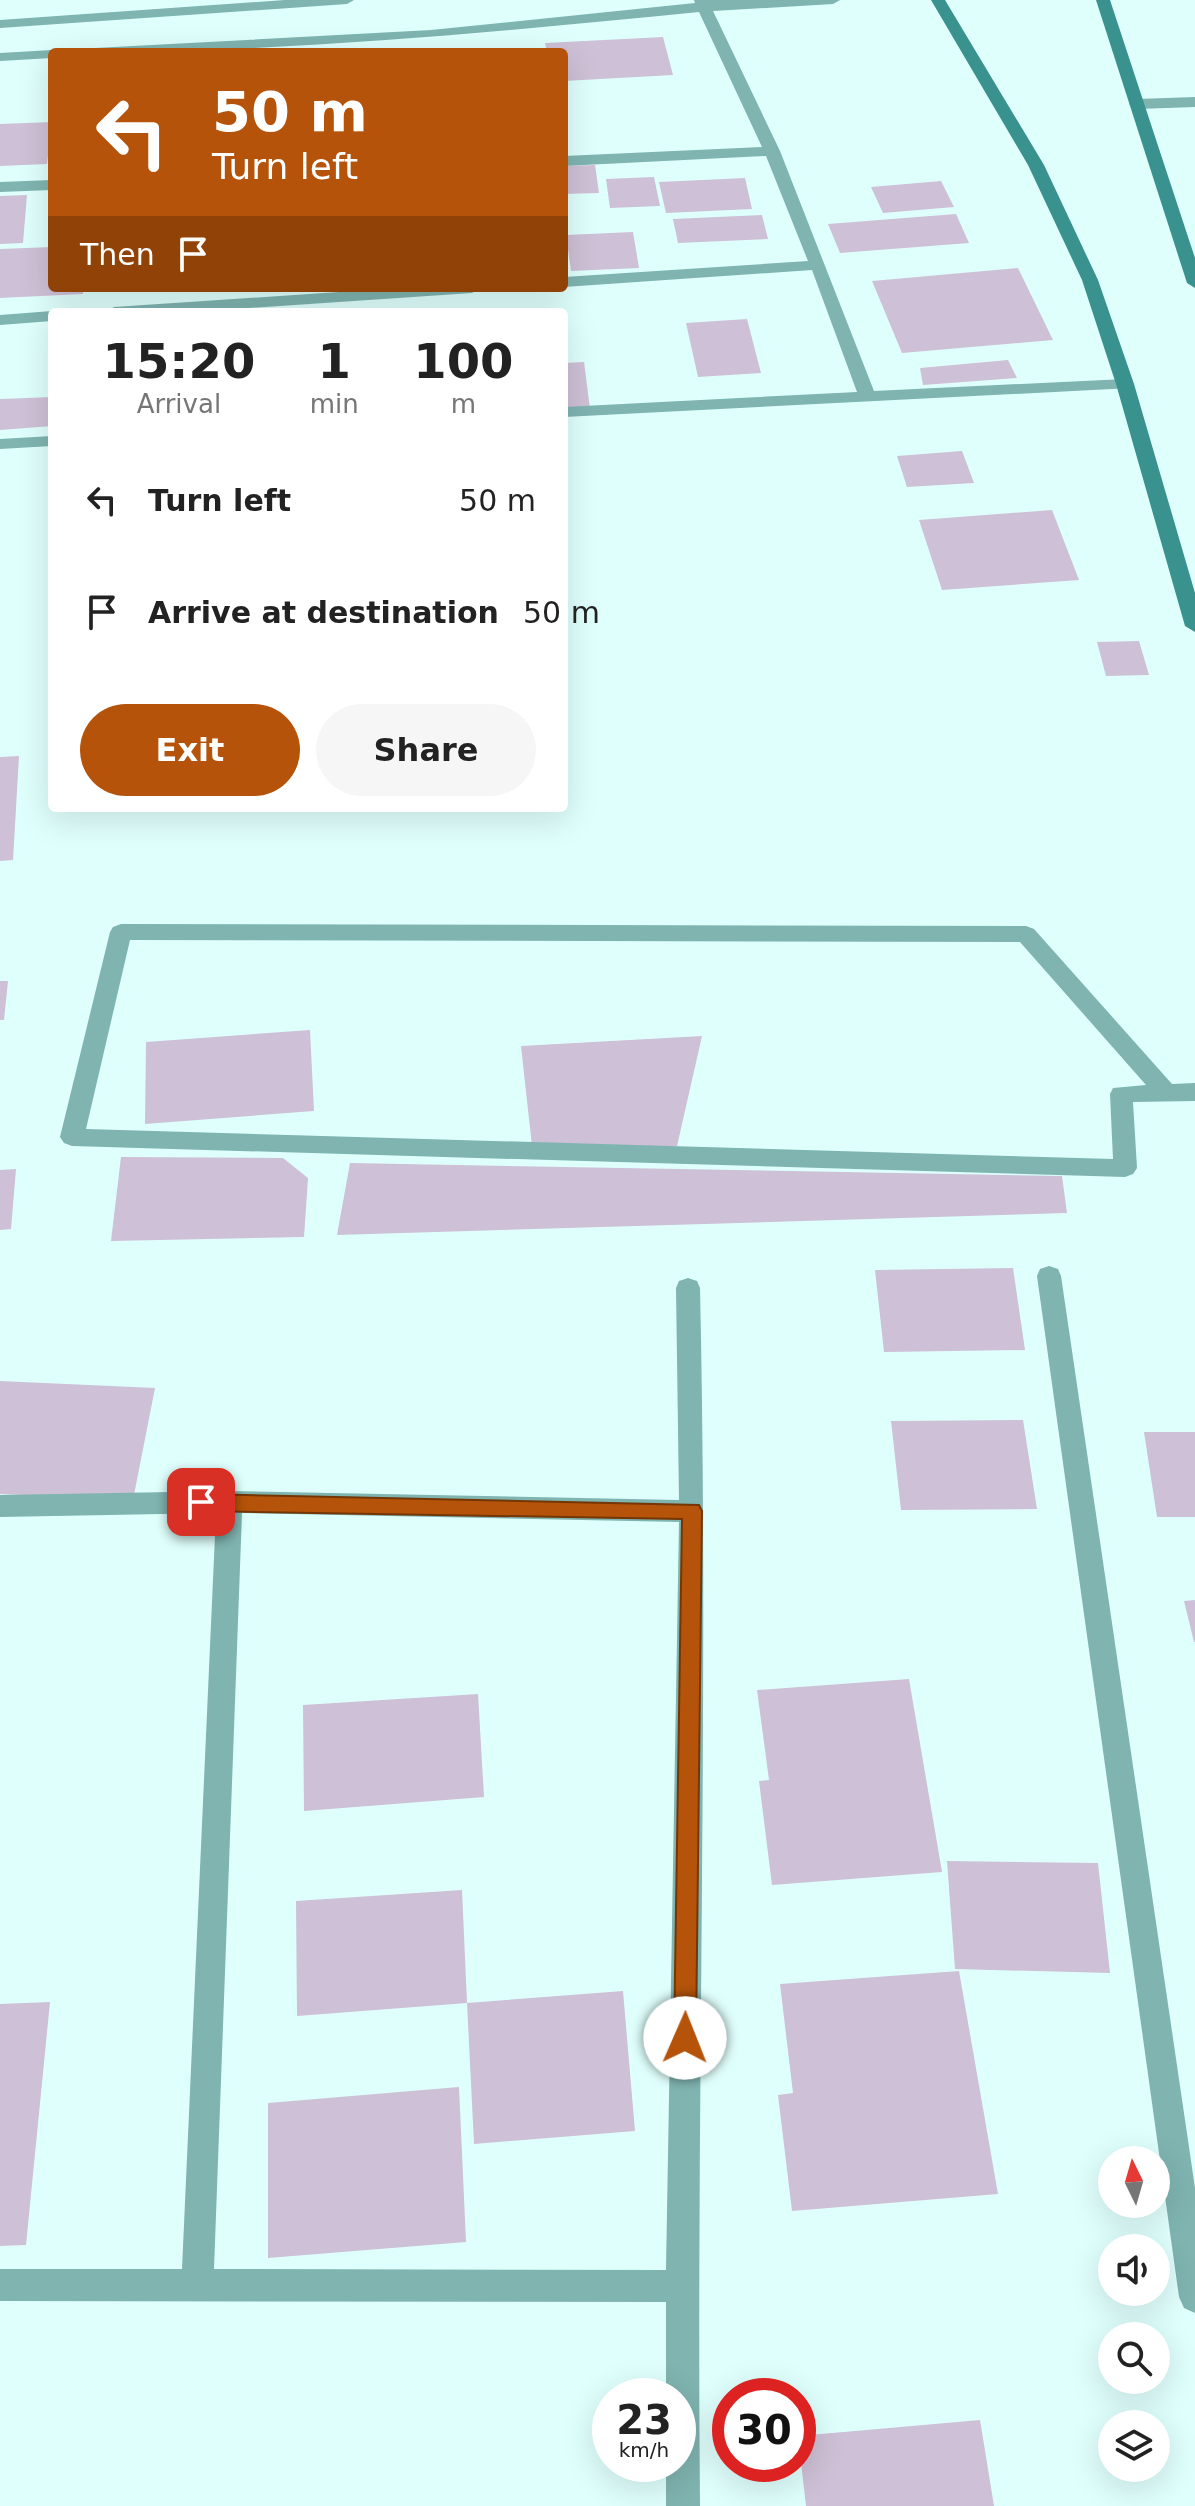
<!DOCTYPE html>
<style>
body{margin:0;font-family:"DejaVu Sans",sans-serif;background:#f6f6f6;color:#222;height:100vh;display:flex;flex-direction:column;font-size:30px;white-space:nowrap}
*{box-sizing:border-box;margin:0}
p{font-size:26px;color:#767676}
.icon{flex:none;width:44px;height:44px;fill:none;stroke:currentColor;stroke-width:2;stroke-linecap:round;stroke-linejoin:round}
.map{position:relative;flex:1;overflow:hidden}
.drawer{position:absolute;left:48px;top:308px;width:520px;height:504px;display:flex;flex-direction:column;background:#fff;border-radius:8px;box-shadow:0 8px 32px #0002}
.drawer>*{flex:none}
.top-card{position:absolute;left:48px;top:48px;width:520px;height:244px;border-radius:8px;box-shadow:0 8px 32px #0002;background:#b45309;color:#fff;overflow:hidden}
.needle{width:52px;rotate:355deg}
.tools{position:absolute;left:1098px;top:2146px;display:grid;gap:16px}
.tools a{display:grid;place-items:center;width:72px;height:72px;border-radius:50%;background:#fff;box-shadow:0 8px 32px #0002;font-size:40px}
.speed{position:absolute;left:592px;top:2378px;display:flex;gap:16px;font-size:40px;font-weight:700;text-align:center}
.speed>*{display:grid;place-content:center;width:104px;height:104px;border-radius:50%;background:#fff;box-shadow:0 8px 32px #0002;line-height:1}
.speed small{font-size:20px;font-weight:400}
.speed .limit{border:12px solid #d22;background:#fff;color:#111}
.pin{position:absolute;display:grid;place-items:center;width:68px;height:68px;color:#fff;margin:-34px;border-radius:16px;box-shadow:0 4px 12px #0006}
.me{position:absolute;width:88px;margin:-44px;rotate:1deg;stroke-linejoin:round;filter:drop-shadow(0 0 6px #0008)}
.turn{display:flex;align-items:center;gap:28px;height:168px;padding:0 32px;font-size:36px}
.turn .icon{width:104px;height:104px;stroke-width:2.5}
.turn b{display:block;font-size:56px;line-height:68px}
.then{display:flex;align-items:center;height:76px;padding:0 32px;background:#0003;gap:16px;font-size:30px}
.eta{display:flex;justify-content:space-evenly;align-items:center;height:136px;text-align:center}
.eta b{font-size:48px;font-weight:700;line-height:56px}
.primary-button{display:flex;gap:16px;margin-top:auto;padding:16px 32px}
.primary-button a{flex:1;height:92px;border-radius:48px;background:#b45309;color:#fff;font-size:32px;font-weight:700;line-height:92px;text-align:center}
.primary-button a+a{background:#f6f6f6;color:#222}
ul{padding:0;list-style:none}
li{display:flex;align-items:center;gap:24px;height:112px;padding:0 32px}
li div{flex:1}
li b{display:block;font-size:30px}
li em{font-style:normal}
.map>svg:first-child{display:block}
.building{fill:#cec0d6}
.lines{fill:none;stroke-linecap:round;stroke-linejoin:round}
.lane{fill:#7fb4b0;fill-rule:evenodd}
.street{fill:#7fb4b0;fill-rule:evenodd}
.secondary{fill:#39928e;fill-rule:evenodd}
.route{fill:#b45309;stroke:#753606;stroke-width:2}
</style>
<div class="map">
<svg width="1195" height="2506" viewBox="0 0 1195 2506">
<rect width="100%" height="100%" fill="#dffffc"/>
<!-- building -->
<g class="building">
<path d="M663,37L673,75L564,81V52H547L545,43Z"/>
<path d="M52,122L47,164L0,166V124Z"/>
<path d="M595,165L599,193L564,194V166Z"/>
<path d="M654,177L660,206L610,208L606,179Z"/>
<path d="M745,178L752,209L666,213L659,182Z"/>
<path d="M941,181L954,207L883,213L871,187Z"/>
<path d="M27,195L23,243L0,244V196Z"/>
<path d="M956,214L969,243L840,253L828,224Z"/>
<path d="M762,215L768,239L678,243L673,219Z"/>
<path d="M633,232L639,268L571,271L566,235Z"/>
<path d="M52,247V288H83V294L0,298V249Z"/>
<path d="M1018,268L1053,340L902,353L872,281Z"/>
<path d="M747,319L761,373L698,377L686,323Z"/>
<path d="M1008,360L1017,378L923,385L920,368Z"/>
<path d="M584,362L590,409L564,410V363Z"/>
<path d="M52,397V426L0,430V399Z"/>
<path d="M962,451L974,483L907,487L897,456Z"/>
<path d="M1052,510L1079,580L942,590L919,520Z"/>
<path d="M1139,641L1149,675L1106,676L1097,642Z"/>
<path d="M19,756L13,860L0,861V757Z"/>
<path d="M0,981H8L4,1020H0Z"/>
<path d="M310,1030L314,1111L145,1124L146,1042Z"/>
<path d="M702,1036L677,1146H532L521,1046Z"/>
<path d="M121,1157L283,1158L308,1178L304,1237L111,1241Z"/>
<path d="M350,1163L1062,1176L1067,1213L337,1235Z"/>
<path d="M16,1169L11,1229L0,1230V1170Z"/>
<path d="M1013,1268L1025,1350L884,1352L875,1270Z"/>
<path d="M0,1381L155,1388L133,1500L0,1494Z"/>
<path d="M1023,1420L1037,1509L901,1510L891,1421Z"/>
<path d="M1144,1432H1195V1517H1157Z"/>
<path d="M1195,1600V1642H1194L1184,1601Z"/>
<path d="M909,1679L942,1872L772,1885L759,1781L769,1780L757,1690Z"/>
<path d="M478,1694L484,1797L304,1811L303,1705Z"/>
<path d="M947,1861L1098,1863L1110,1973L955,1969Z"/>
<path d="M462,1890L467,2003L623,1991L635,2131L474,2144L467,2003L297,2016L296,1901Z"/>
<path d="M959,1971L998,2194L792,2211L778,2095L793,2093L780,1984Z"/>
<path d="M50,2002L26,2245L0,2246V2004Z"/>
<path d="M459,2087L466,2242L268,2258V2103Z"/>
<path d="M980,2420L994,2506H806L798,2436Z"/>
</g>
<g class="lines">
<!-- lane -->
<g class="lane">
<path d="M1195,97V107L1137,109L1129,104L1137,99Z"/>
<path d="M121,924L1026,926L1034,929L1172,1084L1195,1083V1101L1133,1102L1137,1168L1133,1174L1125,1177L72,1146L64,1143L60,1137L110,932L113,927ZM130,940L1020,942L1146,1085L1113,1088L1110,1094L1113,1159L86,1129Z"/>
</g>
<!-- street -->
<g class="street">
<path d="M285,0H354L347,4L0,28V20Z"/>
<path d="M694,0H840L833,4L713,11L780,151L874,391L1125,379L1134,384L1131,388L564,417V407L857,392L812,270L564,287V277L808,261L766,156L564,166V156L762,147L699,12C496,32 292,52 88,52L95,48L431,30L695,3Z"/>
<path d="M52,50L58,52H52V58L0,61V53Z"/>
<path d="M52,180V190L0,192V182Z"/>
<path d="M398,288H480L472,293L189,312H106L114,307Z"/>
<path d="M52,311L56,312H52V321L0,325V315Z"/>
<path d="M52,436V446L0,449V439Z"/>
<path d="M1049,1266L1058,1269L1061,1276L1195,2188V2313L1184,2308L1179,2297L1037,1276L1040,1269Z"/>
<path d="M688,1278L697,1281L700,1288C709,1694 696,2100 700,2506H666V2464H678V2396H666V2302L0,2301V2269H182L216,1513L0,1517V1495L229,1491L679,1500L676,1288L679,1281ZM242,1513L679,1522L666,2270L214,2269Z"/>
</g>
<!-- secondary -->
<g class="secondary">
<path d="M931,0H945L1044,165L1098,280L1134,384L1195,593V632L1185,626L1116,384L1082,280L1028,165Z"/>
<path d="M1096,0H1110L1195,258V288L1187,283Z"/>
</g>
</g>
<!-- route -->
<path class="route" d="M201,1494L699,1505L702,1511L696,2038L693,2046L685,2049L677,2046L674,2038L682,1519L201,1511L194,1508L191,1502L194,1496Z"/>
</svg>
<div class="tools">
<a><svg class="needle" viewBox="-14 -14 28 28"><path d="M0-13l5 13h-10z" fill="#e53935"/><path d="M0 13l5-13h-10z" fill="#767676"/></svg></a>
<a><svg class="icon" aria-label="sound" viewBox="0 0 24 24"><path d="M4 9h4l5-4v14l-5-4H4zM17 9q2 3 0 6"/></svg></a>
<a><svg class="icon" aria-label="search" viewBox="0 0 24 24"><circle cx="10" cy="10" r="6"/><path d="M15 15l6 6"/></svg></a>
<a><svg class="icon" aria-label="layers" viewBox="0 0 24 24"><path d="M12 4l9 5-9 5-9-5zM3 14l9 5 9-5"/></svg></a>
</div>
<div class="speed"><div>23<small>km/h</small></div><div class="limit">30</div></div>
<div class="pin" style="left:201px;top:1502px;background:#d93025"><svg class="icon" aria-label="arrive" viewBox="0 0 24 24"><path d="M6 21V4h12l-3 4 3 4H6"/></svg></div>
<svg class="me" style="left:685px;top:2038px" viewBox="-20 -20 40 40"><circle r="19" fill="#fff"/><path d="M0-13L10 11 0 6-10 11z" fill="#b45309"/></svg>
<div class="top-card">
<div class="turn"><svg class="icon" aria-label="left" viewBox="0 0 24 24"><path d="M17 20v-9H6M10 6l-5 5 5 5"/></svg><div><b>50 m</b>Turn left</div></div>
<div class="then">Then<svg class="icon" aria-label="arrive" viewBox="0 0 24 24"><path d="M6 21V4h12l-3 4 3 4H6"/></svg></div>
</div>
<section class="drawer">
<div class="eta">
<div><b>15:20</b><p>Arrival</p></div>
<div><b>1</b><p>min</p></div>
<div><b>100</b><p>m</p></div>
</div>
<ul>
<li><svg class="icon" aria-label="left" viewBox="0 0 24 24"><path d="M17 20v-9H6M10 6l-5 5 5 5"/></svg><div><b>Turn left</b></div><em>50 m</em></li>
<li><svg class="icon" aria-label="arrive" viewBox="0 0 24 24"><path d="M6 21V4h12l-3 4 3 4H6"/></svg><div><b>Arrive at destination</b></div><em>50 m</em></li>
</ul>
<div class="primary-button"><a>Exit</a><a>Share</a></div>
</section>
</div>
